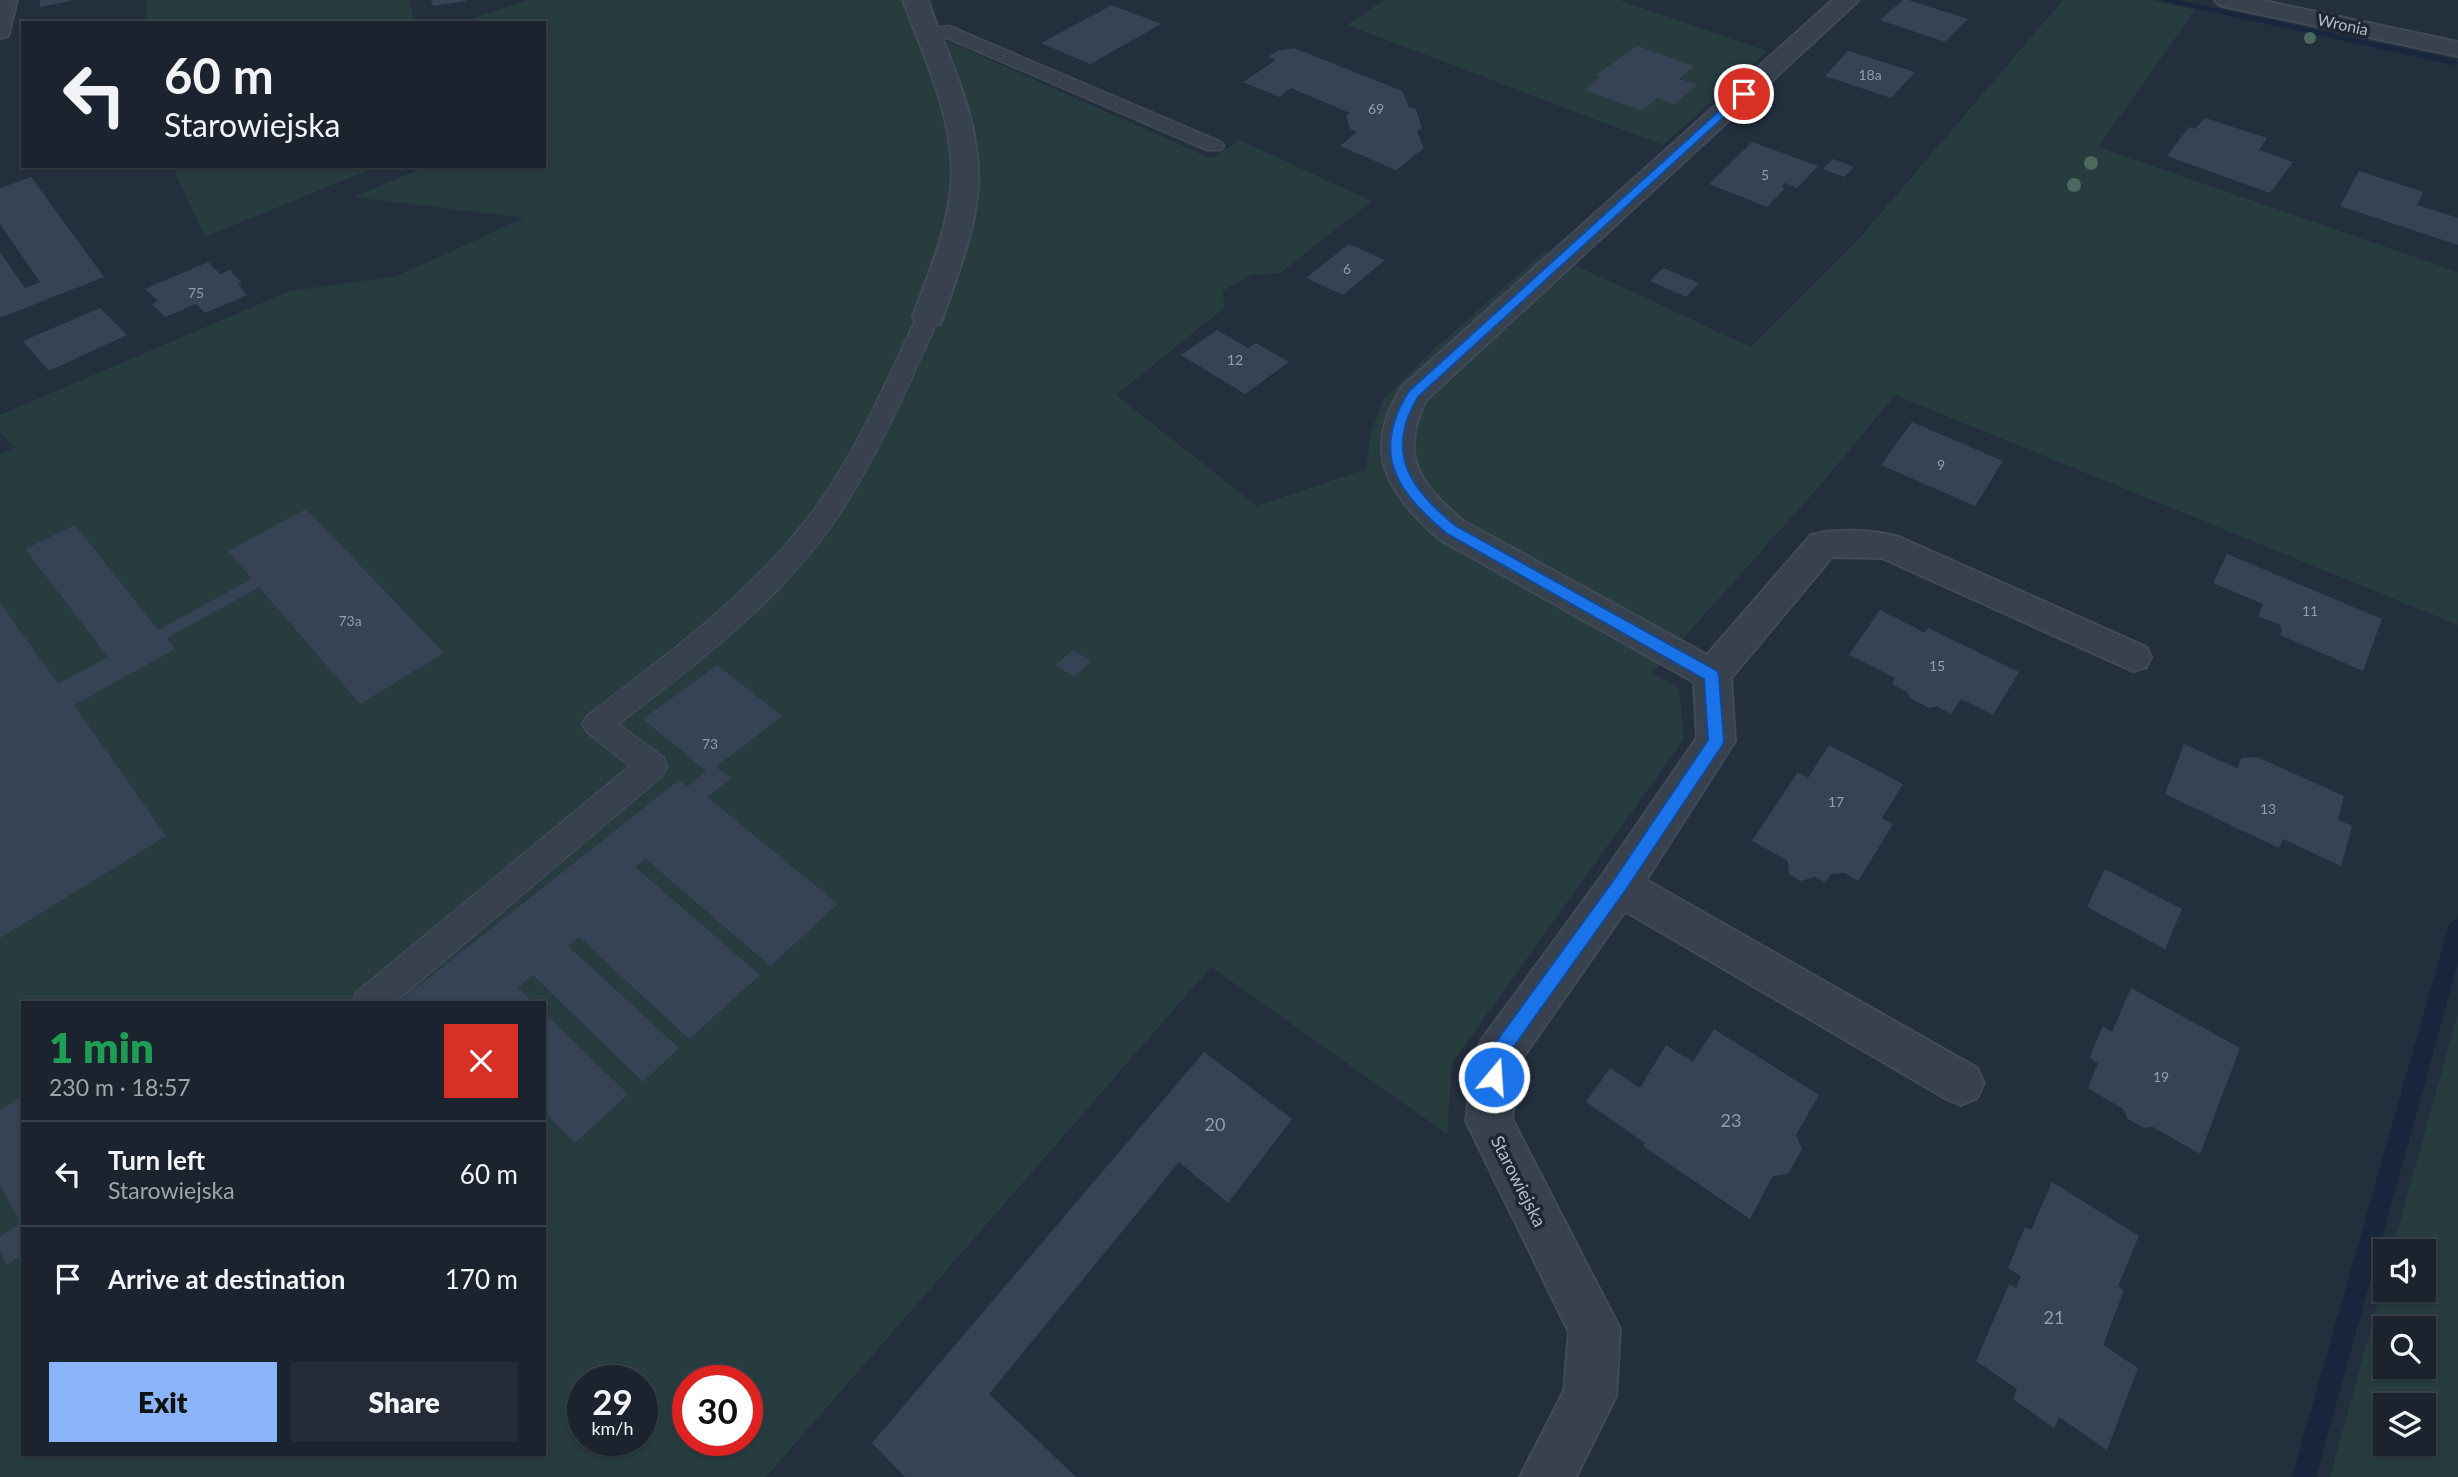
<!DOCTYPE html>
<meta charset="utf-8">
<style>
body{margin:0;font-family:Lato,sans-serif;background:#242b36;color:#f1f3f6;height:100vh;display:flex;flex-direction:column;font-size:26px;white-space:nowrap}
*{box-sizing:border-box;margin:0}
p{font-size:23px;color:#a0a4aa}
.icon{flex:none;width:38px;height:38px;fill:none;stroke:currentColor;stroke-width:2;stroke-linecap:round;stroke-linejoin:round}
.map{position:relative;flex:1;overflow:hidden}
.side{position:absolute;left:21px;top:1001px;width:525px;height:455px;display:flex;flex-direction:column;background:#1b232e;border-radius:0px;box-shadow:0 2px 5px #0004,0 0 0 2px #39404a}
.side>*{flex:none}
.guide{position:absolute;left:21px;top:21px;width:525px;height:147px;border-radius:0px;box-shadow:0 2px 5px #0004,0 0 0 2px #39404a;background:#1b232e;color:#f1f3f6;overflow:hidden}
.buttons{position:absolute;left:2373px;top:1239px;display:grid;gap:14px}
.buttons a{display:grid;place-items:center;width:63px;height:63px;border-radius:0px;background:#1b232e;box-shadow:0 2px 5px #0004,0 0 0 2px #39404a;font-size:35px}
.speed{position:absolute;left:567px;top:1365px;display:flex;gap:14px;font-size:35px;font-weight:700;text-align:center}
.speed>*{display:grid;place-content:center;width:91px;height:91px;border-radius:50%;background:#1b232e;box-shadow:0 2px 5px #0004,0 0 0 2px #39404a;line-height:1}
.speed small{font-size:18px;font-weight:400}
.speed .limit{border:10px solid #d22;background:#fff;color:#111}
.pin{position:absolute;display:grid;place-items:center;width:60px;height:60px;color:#fff;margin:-30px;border:4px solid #fff;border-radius:50%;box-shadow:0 2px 7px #0007}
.me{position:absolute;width:77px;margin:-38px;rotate:18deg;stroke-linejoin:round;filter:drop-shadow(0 0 5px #0008)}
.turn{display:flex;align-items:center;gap:24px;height:147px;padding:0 28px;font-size:32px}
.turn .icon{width:91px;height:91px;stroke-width:2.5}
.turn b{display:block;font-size:49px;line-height:60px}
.round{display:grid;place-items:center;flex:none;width:74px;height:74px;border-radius:0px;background:#242b36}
.headline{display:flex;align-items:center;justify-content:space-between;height:119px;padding:0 28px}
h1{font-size:42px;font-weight:800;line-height:52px;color:#1e9e55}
.primary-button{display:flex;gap:14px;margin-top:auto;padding:14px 28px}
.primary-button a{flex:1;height:80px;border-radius:0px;background:#8ab4f8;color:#111;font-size:28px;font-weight:800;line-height:80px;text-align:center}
.primary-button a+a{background:#242b36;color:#f1f3f6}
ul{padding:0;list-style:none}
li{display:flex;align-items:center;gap:21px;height:105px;padding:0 28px;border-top:2px solid #39404a}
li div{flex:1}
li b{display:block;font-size:26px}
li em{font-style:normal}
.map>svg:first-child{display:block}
.green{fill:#263c3f;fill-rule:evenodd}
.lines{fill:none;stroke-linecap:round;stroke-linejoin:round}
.stream{fill:#17263c;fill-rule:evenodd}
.building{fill:#364354}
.service-casing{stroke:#414a57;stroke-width:3}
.minor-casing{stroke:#414a57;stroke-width:4}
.service{fill:#38414e;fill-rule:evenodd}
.minor{fill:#38414e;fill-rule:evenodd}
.tree{fill:#4b6a5d}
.route{fill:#1a73e8;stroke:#114b97;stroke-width:2}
.labels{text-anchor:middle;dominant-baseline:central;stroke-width:7;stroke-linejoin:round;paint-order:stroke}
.number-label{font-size:14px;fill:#929caa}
.far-street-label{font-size:16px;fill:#b4bcc9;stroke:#1d2633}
.near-number-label{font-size:18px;fill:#929caa}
.street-label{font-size:18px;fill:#b4bcc9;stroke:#1d2633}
</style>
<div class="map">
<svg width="2458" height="1477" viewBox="0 0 2458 1477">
<rect width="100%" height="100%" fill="#242f3e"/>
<!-- green -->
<g class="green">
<path d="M147,0H409L415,23H147Z"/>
<path d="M528,0H932L941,38L1212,159L1239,140L1372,201L1280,273L1252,274L1223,291L1224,308L1116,395L1257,506L1366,469L1371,432L1383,400L1432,351L1545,251L1751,347L1856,242L2063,0H2149L2195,10L2098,147L2458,272V625L1895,395L1816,490L1652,673L1679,688L1684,739L1452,1063L1447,1134L1211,967L766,1477H0V455L15,448L0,432V415L290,291L397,276L524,218L354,197L427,166H544V23H459ZM23,1003H544V1454H23ZM583,1381H642V1440H583ZM688,1381H747V1440H688Z"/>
<path d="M1384,0H1619L1767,51L1663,145L1347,25Z"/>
<path d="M172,166H378L205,237Z"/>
<path d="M2458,1013V1477H2330L2385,1277V1290H2424V1251H2392ZM2424,1328V1367H2385V1328ZM2424,1405V1444H2385V1405Z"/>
</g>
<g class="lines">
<!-- stream -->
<g class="stream">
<path d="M2158,0H2178L2453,59L2458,63L2453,65Z"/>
<path d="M2458,919V963L2316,1477H2292L2448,928L2451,922Z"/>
</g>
</g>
<!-- building -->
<g class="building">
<path d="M40,0H71V1L40,7Z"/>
<path d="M431,0H466V1L433,6Z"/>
<path d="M1903,0H1908L1968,19L1945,42L1880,20Z"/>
<path d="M1112,5L1161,24L1090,64L1041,43Z"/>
<path d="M1637,46L1694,66L1679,79L1697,85L1675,104L1657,98L1642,111L1585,90L1600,77L1596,75Z"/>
<path d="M1294,48L1402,91L1409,107L1416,109L1422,128L1417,131L1424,148L1396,170L1340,146L1357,132L1350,129L1346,115L1350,113L1291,88L1279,97L1243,82L1276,60L1268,57L1277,51Z"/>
<path d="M1848,51L1915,72L1891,98L1825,76Z"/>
<path d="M2205,118L2267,138L2259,150L2293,162L2270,193L2167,156L2189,127L2195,129Z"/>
<path d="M1752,142L1818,166L1797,188L1785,183L1781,187L1785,188L1767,207L1709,184Z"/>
<path d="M1833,159L1854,167L1844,177L1823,169Z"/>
<path d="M2359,171L2423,192L2417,205L2458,218V245L2340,206Z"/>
<path d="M31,177L104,277L0,318V252L25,288L40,282L0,224V188Z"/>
<path d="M1349,244L1385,260L1343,295L1306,278Z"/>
<path d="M208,262L220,274L230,270L242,283L238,284L247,295L205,313L196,304L165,317L152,304L158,301L145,289Z"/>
<path d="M1663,268L1699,283L1686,297L1650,281Z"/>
<path d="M100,308L127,335L49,371L23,341Z"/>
<path d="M1217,330L1248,348L1256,343L1289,362L1245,394L1181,355Z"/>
<path d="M1912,422L2003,461L1975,506L1881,465Z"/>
<path d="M306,509L444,653L360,704L259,587L167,638L175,649L74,705L166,836L0,938V603L58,684L108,657L25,549L75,525L158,630L252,579L228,551Z"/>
<path d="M2227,554L2382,619L2363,671L2280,635L2282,631L2279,624L2258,616L2263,604L2213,583Z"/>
<path d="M1880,610L1925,633L1928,628L2019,672L1993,715L1961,699L1951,714L1937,706L1929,708L1910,698L1907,692L1892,684L1895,678L1849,655Z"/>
<path d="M1073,650L1091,661L1074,677L1056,665Z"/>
<path d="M717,665L782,716L716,767L731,778L707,797L838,904L770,966L646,859L635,867L760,975L689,1039L579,937L568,946L679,1048L643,1082L533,975L518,987L533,1003H397L679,780L687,787L706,771L643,719Z"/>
<path d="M2184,744L2238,769L2241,758L2257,757L2344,796L2338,820L2352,826L2341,866L2283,839L2279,848L2165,794Z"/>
<path d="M1829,745L1903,784L1882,818L1893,824L1858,881L1845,873L1831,874L1825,882L1814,877L1801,881L1789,874L1788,861L1752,841L1798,772L1808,778Z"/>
<path d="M2105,869L2182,909L2165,949L2087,907Z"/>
<path d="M2131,988L2240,1048L2200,1154L2153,1127L2144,1128L2128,1119L2123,1109L2088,1088L2098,1063L2089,1058L2103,1026L2112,1032Z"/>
<path d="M544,1013L628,1094L575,1143L544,1112Z"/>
<path d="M1714,1029L1819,1095L1796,1135L1802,1149L1788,1174L1773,1176L1750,1219L1643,1146L1645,1143L1586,1102L1610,1068L1640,1088L1666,1045L1693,1062Z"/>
<path d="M1204,1052L1292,1119L1228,1203L1179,1162L989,1394L1076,1477H905L872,1443Z"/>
<path d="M23,1095V1254L7,1265L0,1252V1237L21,1223L0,1185V1110Z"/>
<path d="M2052,1182L2139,1236L2118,1286L2124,1290L2103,1345L2138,1368L2107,1450L2059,1417L2054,1428L2013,1399L2017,1389L1976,1361L2009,1284L2016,1288L2021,1276L2008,1268L2025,1227L2031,1230Z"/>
</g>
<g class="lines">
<defs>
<g id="service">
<path d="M949,26L1221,142L1224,146L1221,150H1207L947,38L928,40L919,34L921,30Z"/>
<path d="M928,310L936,312L939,317C907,388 876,460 832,525C775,605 695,665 618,724L663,757L667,766L663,775L394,1003H352L357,992L630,766L587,732L582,724L587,716C667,655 750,595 811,514C856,454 885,384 917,317L920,312Z"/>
</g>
<g id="minor">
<path d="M0,0H17L8,36L0,38Z"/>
<path d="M903,0H927C949,58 982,123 978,187C975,232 957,275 943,317L939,324L928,326L917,324L913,317C928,275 947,232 951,187C957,124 925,58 903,0Z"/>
<path d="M1833,0H1859L1426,400C1398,456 1420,484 1463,521L1707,655L1811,535C1836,528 1874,530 1899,537L2146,647L2151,657L2146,667L2133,671L1882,558L1832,557L1731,678L1735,741L1646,880L1977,1068L1984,1083L1977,1098L1961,1105L1945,1098L1625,911L1519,1063L1512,1119L1620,1329L1616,1396L1576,1477H1520L1564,1391L1569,1332L1466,1121L1474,1056L1481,1041L1604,873L1697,738L1694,682L1439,539C1387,492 1361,452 1402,387Z"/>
<path d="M2215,0H2260L2458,42V56L2227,7L2219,5Z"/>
</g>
</defs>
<!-- service casing -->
<use href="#service" class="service-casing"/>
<!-- minor casing -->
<use href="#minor" class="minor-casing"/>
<!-- service -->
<use href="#service" class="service"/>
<!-- minor -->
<use href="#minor" class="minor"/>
</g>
<!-- trees -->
<g class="tree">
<circle cx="2310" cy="38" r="6"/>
<circle cx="2091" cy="163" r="7"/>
<circle cx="2074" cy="185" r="7"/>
</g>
<!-- route -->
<path class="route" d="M1740,92L1749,94L1418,397C1384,454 1411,489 1456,526L1717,671L1719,676L1724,741L1722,746L1625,891L1505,1059L1500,1084L1494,1086L1487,1084L1484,1077L1490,1050L1613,881L1708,740L1704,679L1446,533C1396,491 1370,453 1409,391Z"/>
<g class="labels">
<!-- number labels -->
<g class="number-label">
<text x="1870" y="74">18a</text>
<text x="1376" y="108">69</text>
<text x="1765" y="174">5</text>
<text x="1347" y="268">6</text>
<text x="196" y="292">75</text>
<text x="1235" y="359">12</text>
<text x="1941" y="464">9</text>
<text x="2310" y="610">11</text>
<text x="350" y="620">73a</text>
<text x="1937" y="665">15</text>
<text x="710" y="743">73</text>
<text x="1836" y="801">17</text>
<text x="2268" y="808">13</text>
<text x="2161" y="1076">19</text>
</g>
<!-- far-street labels -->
<g class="far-street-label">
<text transform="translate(2343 24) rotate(12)">Wronia</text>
</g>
<!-- near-number labels -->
<g class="near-number-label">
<text x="1731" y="1120">23</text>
<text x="1215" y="1124">20</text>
<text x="2054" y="1317">21</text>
</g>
<!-- street labels -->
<g class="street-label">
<text transform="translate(1519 1181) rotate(63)">Starowiejska</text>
</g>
</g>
</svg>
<div class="buttons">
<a><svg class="icon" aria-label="sound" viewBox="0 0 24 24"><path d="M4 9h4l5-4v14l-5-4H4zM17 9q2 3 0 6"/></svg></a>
<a><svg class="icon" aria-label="search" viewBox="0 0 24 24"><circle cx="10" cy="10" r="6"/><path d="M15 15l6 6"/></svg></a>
<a><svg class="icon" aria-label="layers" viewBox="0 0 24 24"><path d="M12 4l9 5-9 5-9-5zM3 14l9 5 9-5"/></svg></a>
</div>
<div class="speed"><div>29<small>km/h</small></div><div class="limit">30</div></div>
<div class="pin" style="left:1744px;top:94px;background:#d93025"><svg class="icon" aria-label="arrive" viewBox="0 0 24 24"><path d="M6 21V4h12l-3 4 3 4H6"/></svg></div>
<svg class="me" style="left:1494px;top:1077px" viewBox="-20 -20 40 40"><circle r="17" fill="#1a73e8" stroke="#fff" stroke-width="3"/><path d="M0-11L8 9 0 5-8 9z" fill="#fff"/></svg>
<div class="guide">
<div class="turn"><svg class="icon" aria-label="left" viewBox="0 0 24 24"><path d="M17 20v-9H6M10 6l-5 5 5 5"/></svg><div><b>60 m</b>Starowiejska</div></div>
</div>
<section class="side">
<div class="headline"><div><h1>1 min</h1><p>230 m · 18:57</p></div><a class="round" style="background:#d93025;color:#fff"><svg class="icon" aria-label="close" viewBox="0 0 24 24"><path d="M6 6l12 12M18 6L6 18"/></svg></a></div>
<ul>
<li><svg class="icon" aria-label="left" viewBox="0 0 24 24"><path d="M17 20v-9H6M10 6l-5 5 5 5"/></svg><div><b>Turn left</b><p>Starowiejska</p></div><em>60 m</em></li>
<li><svg class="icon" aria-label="arrive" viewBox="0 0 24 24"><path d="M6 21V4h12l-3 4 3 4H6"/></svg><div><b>Arrive at destination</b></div><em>170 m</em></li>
</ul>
<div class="primary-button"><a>Exit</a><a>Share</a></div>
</section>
</div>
